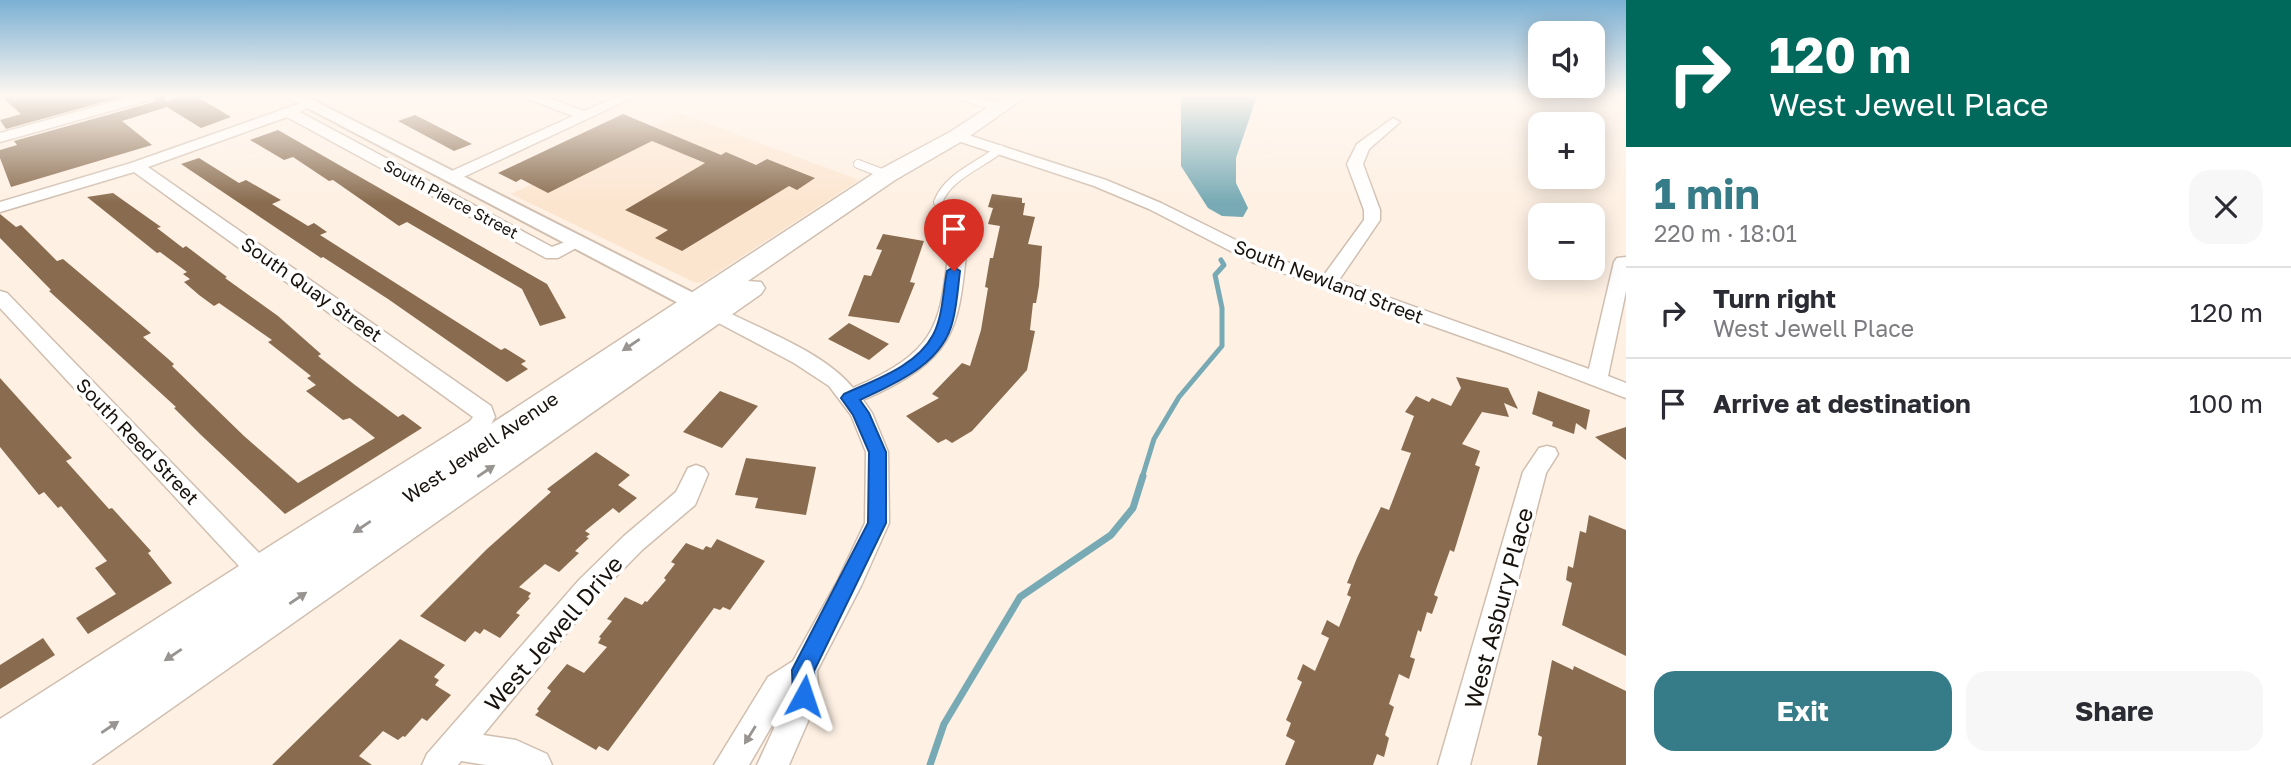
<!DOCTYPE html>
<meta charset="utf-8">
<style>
body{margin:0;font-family:"Golos Text",sans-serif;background:#f7f7f7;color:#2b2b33;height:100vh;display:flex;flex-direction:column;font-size:26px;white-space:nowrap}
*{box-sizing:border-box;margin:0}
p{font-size:23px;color:#7c7c81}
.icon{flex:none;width:38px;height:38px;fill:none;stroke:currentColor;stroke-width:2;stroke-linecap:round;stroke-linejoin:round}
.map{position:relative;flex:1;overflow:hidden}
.side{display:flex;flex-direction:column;background:#fff;width:665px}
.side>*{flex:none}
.hud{background:#00695c;color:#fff;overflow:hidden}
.fabs{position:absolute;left:1528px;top:21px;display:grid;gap:14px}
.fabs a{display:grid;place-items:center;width:77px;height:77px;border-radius:14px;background:#fff;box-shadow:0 4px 18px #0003;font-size:35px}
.pin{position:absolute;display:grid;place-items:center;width:60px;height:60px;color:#fff;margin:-72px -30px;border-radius:50% 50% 50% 0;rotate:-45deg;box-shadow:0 0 7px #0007}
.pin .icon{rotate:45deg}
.me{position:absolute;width:77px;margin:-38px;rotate:5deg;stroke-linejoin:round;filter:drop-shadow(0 0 5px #0008)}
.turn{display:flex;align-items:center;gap:24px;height:147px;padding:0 28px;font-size:32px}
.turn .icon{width:91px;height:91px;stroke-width:2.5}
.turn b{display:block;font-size:49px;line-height:60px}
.round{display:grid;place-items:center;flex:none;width:74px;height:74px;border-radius:21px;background:#f7f7f7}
.summary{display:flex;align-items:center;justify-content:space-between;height:119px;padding:0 28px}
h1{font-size:42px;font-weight:700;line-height:52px;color:#367b88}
.button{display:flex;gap:14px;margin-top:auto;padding:14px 28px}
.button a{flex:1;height:80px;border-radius:21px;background:#367b88;color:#fff;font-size:28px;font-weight:700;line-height:80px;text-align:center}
.button a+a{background:#f7f7f7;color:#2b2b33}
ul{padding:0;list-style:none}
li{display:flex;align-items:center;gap:21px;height:91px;padding:0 28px;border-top:2px solid #e1e1e2}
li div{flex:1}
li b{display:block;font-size:26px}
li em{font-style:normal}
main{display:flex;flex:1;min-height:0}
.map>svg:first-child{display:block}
.built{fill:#fce5cf}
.water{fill:#77aab4}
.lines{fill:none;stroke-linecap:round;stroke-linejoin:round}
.stream-far1{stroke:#77aab4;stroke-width:5}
.stream{stroke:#77aab4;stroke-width:7}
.building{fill:#896c4f}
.service-casing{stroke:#d0bfb0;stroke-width:10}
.minor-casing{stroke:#d0bfb0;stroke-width:3}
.tertiary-casing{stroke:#d0bfb0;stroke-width:4}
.secondary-casing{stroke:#d0bfb0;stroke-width:3}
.service{stroke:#fff;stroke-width:8}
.minor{fill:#fff;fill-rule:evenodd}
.tertiary{fill:#fff;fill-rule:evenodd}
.secondary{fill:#fff;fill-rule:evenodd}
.oneway{fill:#979492}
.route{fill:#1a73e8;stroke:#114b97;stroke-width:2}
.labels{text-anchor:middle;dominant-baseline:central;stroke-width:7;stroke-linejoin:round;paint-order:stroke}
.far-street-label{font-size:16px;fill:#18120d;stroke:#fff}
.street-label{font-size:19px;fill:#18120d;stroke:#fff}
.near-street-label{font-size:23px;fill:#18120d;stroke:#fff}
</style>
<main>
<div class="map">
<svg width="1626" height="765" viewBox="0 0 1626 765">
<rect width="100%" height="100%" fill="#fef0e3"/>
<!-- built -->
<path class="built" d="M680,113L859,180L703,282L696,283L511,194Z"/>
<!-- water -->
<path class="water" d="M1181,96H1257L1236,158V183L1248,208L1243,217L1222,216L1208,208L1181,166Z"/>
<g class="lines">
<!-- stream-far1 -->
<path class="stream-far1" d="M1142,478L1154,439L1179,397L1222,346V308L1215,275L1224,265L1221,260"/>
<!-- stream -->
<path class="stream" d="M930,765L944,724L1020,597L1111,535L1133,508L1143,476"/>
</g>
<!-- building -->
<g class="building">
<path d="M1,96H125L6,129L0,120L21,114Z"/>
<path d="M158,96H165L166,101L182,96H196L231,117L201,128L167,107L122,121L152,145L11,187L0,158V150L17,145L14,141L154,102Z"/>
<path d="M623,114L721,155L726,152L756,165L767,159L815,178L797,190L789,186L682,251L655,238L668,230L625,210L705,163L652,141L548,193L521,179L516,182L498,173Z"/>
<path d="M415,115L425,120L472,144L454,151L398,121Z"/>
<path d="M278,130L547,284L566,318L540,326L522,289L407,222L399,226L333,180L329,181L293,157L284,160L250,140Z"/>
<path d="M199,158L239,183L246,180L281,200L272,204L308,226L314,223L327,232L320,235L501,350L505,348L526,361L521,364L528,369L507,382L388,299L323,257L321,258L181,164Z"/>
<path d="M113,193L161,227L157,228L183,248L186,246L227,277L225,278L278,316L321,354L318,356L355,385L398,417L403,414L422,428L285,514L201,435L174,408L176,407L49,291L51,290L0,238V214L16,227L21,225L57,261L63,259L151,333L143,337L174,364L172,366L244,436L298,483L375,438L350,418L343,420L306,391L316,385L307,378L311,376L268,342L272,340L219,303L214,306L199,295L184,282L190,279L183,274L187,272L160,252L157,253L87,197Z"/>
<path d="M992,194L1022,198V203H1025L1023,215L1035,217L1028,244L1042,246L1039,286L1036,303H1033L1030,330L1035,331L1027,370L972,431L952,443L946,439L938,443L906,416L939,398L932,394L962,363L970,366L981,330L988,288L985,287L990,258H993L1000,226L988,224L993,208L988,207Z"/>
<path d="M883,234L924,241L910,282L915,283L899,323L848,316L864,275L871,276L882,250L876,249Z"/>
<path d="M849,323L889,344L869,360L828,339Z"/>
<path d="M1456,377L1508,388L1518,409L1504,403L1509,417L1482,412L1462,444L1480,451L1475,465L1480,467L1454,552L1450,550L1434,595L1438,597L1432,614L1427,612L1421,632L1418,630L1410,657L1415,659L1409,679L1399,674L1389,704L1394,707L1385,735L1389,738L1384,757L1377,754L1373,765H1285L1295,741L1286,736L1291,723L1286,720L1302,682L1297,679L1303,664L1315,671L1329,638L1321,634L1327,620L1339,627L1351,597L1347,595L1351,584L1347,583L1357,558L1381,507L1389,510L1411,453L1401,450L1414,416L1405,412L1416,396L1429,402L1432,398L1451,406L1461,388Z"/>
<path d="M0,378L72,458L66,461L109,509L112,508L151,551L148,553L172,583L88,634L76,618L116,594L95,568L107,561L61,506L58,508L44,492L39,495L0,447Z"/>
<path d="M720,391L758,406L722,448L683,432Z"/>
<path d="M1538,391L1590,410L1586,430L1576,423L1574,434L1552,426L1553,422L1532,414Z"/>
<path d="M1626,427V460L1595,437Z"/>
<path d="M596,452L630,475L618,485L637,498L619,513L613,508L585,531L590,534L586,537L589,538L575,551L579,553L559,572L545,564L519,587L531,593L528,597L530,598L516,613L520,615L500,638L484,629L480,634L475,631L465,642L420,616L487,549L551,492L547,489Z"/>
<path d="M746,458L816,467L806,515L755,508L758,498L735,495Z"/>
<path d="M1589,515L1626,530V656L1562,625L1572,583L1566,580L1568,566L1573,568L1580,531L1586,533Z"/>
<path d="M717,539L765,561L730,610L723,607L720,610L714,608L608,751L599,746L596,750L535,715L539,711L537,709L551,691L547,688L567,664L584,673L607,647L598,643L601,638L599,637L612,621L607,619L625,597L642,605L645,601L647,602L666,580L664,578L675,564L671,562L686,543L703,550L706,546L711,548Z"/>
<path d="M43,638L55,655L0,689V665Z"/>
<path d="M400,639L445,665L434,677L439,680L435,685L451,695L427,721L422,718L405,737L403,736L398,740L383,731L359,756L372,765H272Z"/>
<path d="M1552,660L1573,670L1574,666L1626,691V765H1537L1542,737L1538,735Z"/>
</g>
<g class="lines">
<defs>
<g id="service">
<path d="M965,97L999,108"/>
<path d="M858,164L887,175"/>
<path d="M951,211L938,202C948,176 979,166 1000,149"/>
</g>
<g id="minor">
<path d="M134,96H155L153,99L0,142V133Z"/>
<path d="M527,96H544L584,111L619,96H636L457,180H445L443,177L445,174L573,116L528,99Z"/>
<path d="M301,103L308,107L300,112L552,247L578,237L587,242L558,258H546L287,117L148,167L491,406L495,417L486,433L275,569L279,577L275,585L266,588L255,583L11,746L0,751V719L239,566L0,308V291L7,293L259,553C329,508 400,466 470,421L473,417L134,172L0,212V202L131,163Z"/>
<path d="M1393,118L1400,122L1369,149L1363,164L1380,210V220L1339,280L1589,369L1614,262L1617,258L1626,257V291L1608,376L1626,383V398L1506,352L1252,262L1149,209L1094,186L952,139L950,136L957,132L962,133L1106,180L1161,203L1264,254L1324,275L1364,220V210L1347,164L1357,144Z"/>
<path d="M951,206L957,208L970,220C957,322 968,354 863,400L872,413L888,452L889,523L861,586L817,671L819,696L789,765H757L789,696L749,765H714L768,677L793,661L838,580L865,523L866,452L851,415L829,386L794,363L709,318L706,314L716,308L723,310C763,330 825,353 853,388C951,346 938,316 953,221L943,211Z"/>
<path d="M1547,446L1555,448L1558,454L1546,473L1470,765H1438L1523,472L1539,448Z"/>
<path d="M696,465L704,468L708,474L695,505L642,550L597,596L483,735L516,740L547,754L552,765H486L461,761L458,765H422L427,754L579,580L624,536L676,492L688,468Z"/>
</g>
<path id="tertiary" d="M285,96H305L723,308L727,313L723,318L715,320L707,318Z"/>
<path id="secondary" d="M1005,96H1027L964,140L895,180L748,281L761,282L765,288L761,294L91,765H0V745L879,170L950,132Z"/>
</defs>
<!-- service casing -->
<use href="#service" class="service-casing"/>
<!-- minor casing -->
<use href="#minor" class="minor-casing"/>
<!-- tertiary casing -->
<use href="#tertiary" class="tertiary-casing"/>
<!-- secondary casing -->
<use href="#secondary" class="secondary-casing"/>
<!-- service -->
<use href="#service" class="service"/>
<!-- minor -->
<use href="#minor" class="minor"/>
<!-- tertiary -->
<use href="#tertiary" class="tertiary"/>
<!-- secondary -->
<use href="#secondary" class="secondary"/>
</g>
<!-- one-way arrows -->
<defs><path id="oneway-solid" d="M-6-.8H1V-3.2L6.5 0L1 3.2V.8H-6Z" transform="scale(1.75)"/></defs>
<g class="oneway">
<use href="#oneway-solid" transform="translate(631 345) rotate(146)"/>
<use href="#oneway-solid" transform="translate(486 471) rotate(-34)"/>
<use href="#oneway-solid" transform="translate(362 527) rotate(146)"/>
<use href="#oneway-solid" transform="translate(298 598) rotate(-34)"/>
<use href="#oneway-solid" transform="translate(173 655) rotate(146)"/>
<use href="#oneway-solid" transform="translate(110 727) rotate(-34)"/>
<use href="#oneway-solid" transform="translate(750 735) rotate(122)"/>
</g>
<!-- sky -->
<linearGradient id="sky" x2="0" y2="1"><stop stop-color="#7bb0d3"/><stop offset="0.47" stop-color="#fff8f2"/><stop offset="1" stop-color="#fff8f2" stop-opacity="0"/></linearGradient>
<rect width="1626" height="203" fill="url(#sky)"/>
<!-- route -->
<path class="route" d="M954,267L960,271C958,287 957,304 953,320C943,364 896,383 860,400L869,413L886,452V523L814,671L815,696L812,704L804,707L796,704L793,696L792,670L868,523L869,452L853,415L841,398L844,394C874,380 916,367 933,335C943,316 943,291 947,271Z"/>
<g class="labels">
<!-- far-street labels -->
<g class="far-street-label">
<text transform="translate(451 199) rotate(28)">South Pierce Street</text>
</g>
<!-- street labels -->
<g class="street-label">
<text transform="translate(1329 281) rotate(21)">South Newland Street</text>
<text transform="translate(312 289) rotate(35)">South Quay Street</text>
<text transform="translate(138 441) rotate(46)">South Reed Street</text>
<text transform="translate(480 447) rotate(-34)">West Jewell Avenue</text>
</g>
<!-- near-street labels -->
<g class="near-street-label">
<text transform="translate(1498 608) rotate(-75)">West Asbury Place</text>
<text transform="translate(553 633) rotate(-49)">West Jewell Drive</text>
</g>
</g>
</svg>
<div class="fabs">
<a><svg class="icon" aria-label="sound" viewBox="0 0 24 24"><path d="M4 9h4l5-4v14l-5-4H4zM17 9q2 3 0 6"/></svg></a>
<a>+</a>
<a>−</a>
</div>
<div class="pin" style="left:954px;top:271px;background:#d93025"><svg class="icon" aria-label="arrive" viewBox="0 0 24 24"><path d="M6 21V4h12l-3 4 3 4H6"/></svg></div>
<svg class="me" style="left:804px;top:696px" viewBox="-20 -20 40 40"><path d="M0-17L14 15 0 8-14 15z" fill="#1a73e8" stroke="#fff" stroke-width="4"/></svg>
</div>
<section class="side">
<div class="hud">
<div class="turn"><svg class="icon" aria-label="right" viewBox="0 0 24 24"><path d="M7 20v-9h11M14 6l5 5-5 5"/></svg><div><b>120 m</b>West Jewell Place</div></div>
</div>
<div class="summary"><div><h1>1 min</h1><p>220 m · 18:01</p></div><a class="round"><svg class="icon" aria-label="close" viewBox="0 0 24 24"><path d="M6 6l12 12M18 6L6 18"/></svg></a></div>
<ul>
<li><svg class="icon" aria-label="right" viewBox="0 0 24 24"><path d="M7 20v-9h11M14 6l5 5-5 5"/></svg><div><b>Turn right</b><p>West Jewell Place</p></div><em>120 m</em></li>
<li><svg class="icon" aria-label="arrive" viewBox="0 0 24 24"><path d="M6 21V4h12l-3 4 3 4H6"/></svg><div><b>Arrive at destination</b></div><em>100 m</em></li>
</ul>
<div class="button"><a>Exit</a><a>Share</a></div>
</section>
</main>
